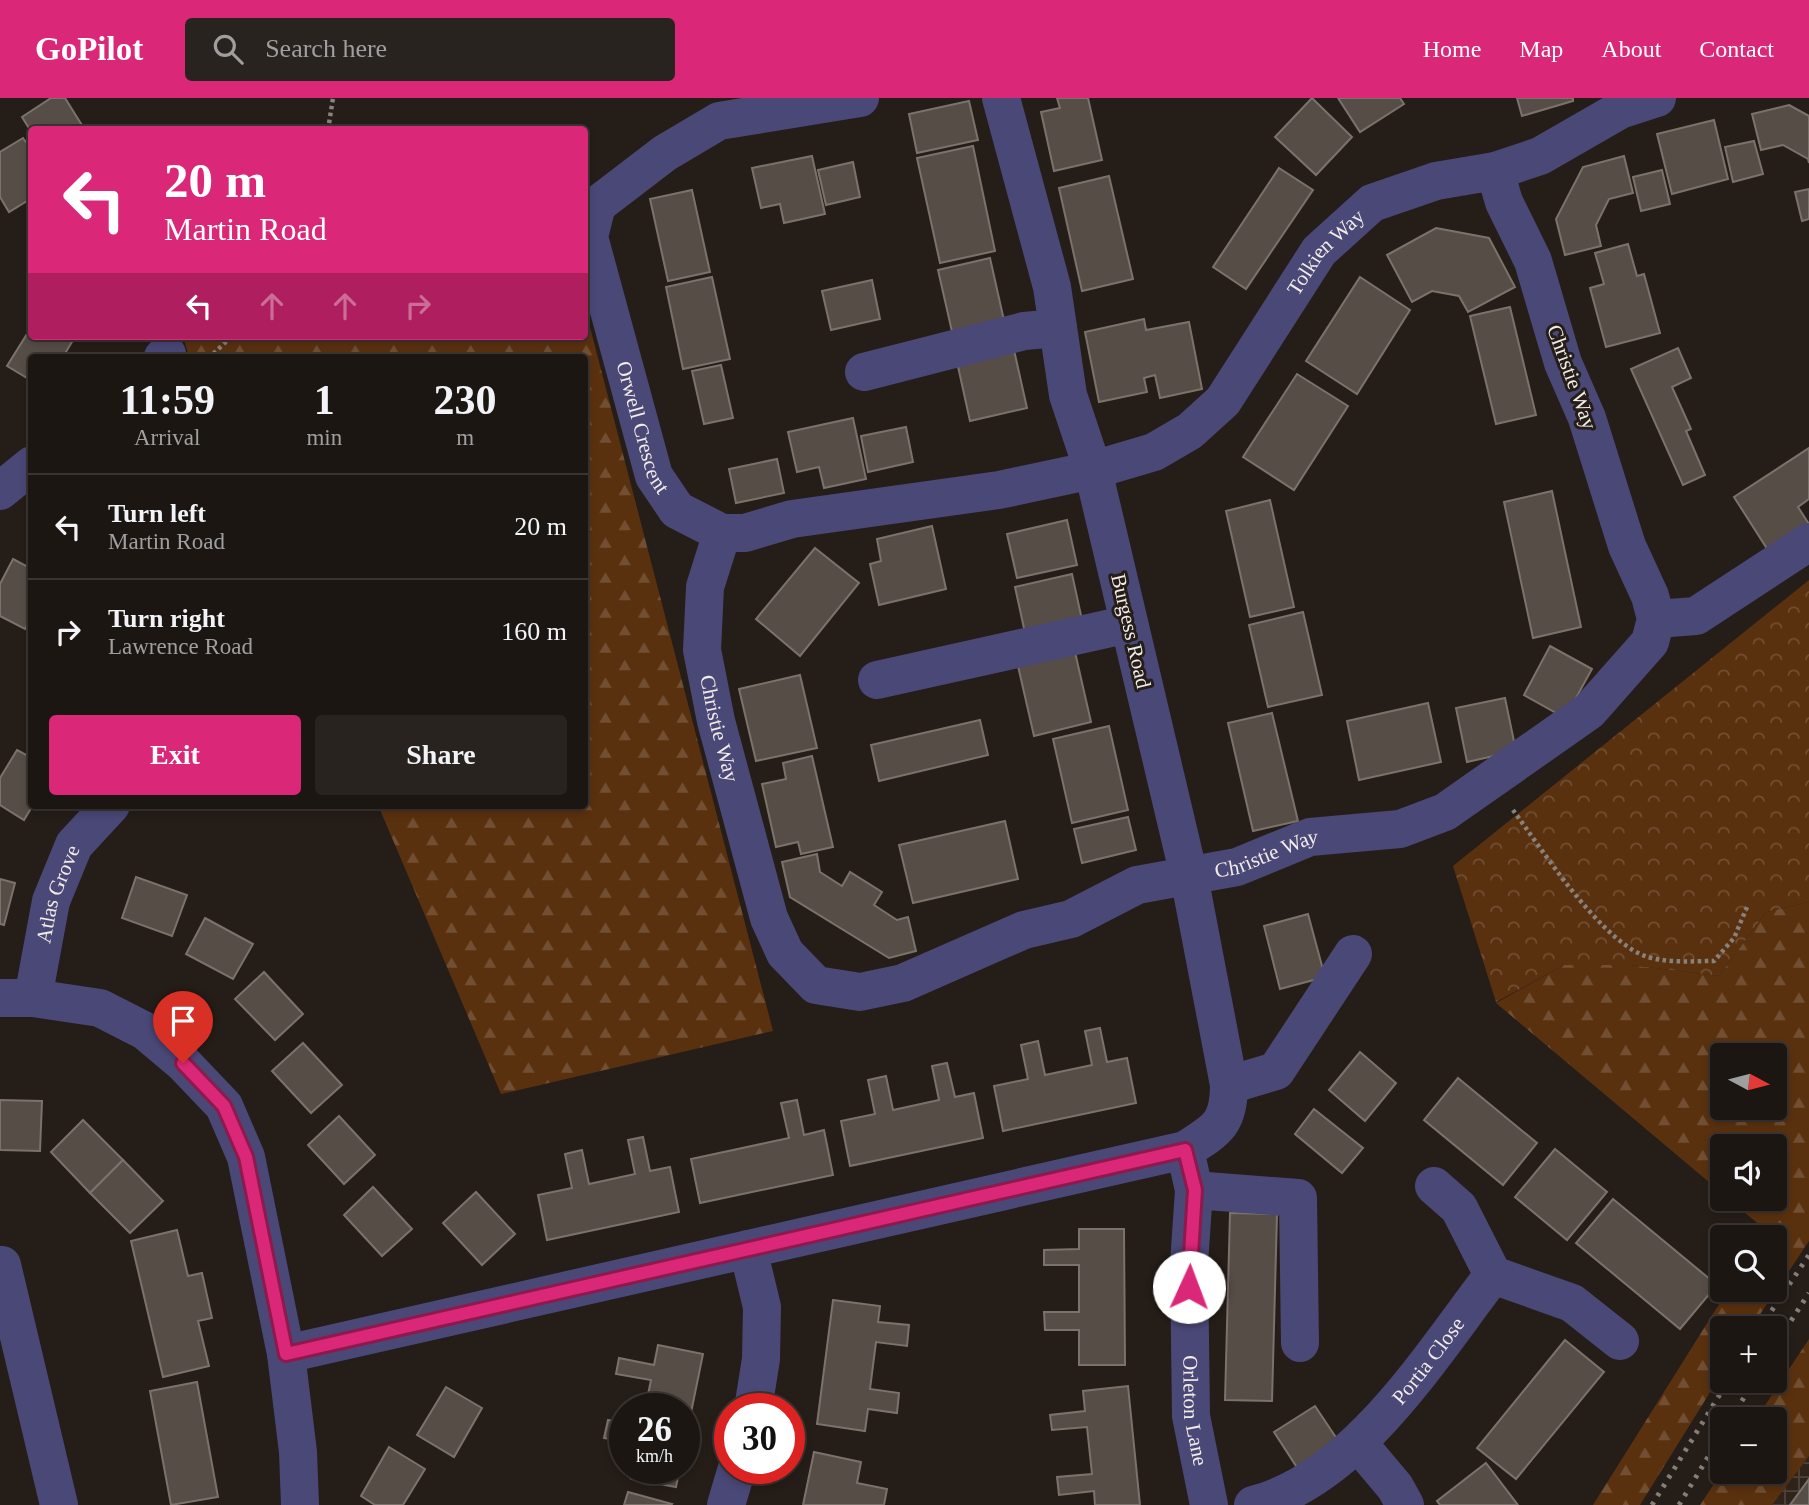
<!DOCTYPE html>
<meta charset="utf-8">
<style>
body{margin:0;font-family:"Times New Roman",serif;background:#292320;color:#f1f3f6;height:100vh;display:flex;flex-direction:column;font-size:26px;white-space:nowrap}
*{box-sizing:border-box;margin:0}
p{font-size:23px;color:#a09f9f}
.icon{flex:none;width:38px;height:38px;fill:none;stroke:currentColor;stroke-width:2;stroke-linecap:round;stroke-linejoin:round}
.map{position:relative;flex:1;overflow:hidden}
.details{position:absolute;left:28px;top:256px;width:560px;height:455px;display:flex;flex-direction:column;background:#1c1612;border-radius:7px;box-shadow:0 4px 10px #0003,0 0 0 2px #3a3532}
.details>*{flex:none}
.banner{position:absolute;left:28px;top:28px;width:560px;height:214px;border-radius:7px;box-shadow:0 4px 10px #0003,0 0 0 2px #3a3532;background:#db2777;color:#fff;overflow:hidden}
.needle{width:46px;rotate:97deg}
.controls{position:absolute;left:1710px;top:945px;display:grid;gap:14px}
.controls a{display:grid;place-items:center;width:77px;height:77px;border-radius:7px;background:#1c1612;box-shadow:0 4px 10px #0003,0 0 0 2px #3a3532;font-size:35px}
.speed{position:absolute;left:609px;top:1295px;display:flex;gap:14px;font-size:35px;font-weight:700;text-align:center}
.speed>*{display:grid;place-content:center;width:91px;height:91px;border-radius:50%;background:#1c1612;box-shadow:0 4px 10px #0003,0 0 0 2px #3a3532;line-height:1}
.speed small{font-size:18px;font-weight:400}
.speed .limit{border:10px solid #d22;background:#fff;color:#111}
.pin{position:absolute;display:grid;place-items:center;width:60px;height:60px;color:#fff;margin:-72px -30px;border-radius:50% 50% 50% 0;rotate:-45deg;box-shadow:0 0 7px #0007}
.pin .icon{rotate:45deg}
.me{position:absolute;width:77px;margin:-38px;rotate:2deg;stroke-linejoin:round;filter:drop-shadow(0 0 5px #0008)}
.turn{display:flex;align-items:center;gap:24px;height:147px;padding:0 21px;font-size:32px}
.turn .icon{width:91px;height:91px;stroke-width:2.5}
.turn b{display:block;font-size:49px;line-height:60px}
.lanes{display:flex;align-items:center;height:66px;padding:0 21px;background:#0003;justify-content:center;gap:35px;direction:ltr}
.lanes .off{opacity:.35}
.eta{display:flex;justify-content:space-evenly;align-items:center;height:119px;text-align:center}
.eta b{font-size:42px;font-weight:800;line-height:49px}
.cta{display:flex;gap:14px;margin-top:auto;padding:14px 21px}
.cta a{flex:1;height:80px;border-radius:7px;background:#db2777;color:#fff;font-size:28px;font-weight:800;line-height:80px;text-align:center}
.cta a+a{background:#292320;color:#f1f3f6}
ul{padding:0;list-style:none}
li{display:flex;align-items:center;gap:21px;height:105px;padding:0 21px;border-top:2px solid #3a3532}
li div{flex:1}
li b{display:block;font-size:26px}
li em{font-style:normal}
header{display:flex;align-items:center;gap:42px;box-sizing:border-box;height:98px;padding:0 35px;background:#db2777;color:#fff}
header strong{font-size:33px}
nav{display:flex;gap:38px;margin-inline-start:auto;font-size:24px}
.search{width:490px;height:63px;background:#292320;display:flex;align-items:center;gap:18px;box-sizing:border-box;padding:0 24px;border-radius:7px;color:#a09f9f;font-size:26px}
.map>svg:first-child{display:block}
.industrial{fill:url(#industrial-grid)}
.forest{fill:url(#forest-firs);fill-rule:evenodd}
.park{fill:url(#park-crowns)}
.building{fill:#564d47;stroke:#7b726b;stroke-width:2}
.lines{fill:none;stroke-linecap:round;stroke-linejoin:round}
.path{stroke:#88827d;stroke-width:4.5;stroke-dasharray:3.5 3.5;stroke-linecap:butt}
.minor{stroke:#4a4877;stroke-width:38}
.rail{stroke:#857e79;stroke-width:5;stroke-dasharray:3.5 7;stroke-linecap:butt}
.route-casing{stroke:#8e194d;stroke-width:18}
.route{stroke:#db2777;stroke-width:12}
.labels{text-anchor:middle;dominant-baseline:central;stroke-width:6;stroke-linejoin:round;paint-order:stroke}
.street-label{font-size:21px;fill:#f1ece8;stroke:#251d18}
</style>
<header>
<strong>GoPilot</strong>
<div class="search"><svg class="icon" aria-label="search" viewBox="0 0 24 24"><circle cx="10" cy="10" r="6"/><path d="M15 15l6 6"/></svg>Search here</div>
<nav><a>Home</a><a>Map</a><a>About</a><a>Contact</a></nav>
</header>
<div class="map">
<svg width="1809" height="1407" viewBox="0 0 1809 1407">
<defs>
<pattern id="industrial-grid" width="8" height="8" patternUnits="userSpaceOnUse" patternTransform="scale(1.75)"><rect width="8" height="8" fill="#30231a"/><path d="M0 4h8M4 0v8" fill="none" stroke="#4e433b"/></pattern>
<pattern id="forest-firs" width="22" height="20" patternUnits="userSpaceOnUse" patternTransform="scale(1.75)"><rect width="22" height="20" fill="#5a310f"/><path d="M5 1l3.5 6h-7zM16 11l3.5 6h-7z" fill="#724f32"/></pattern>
<pattern id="park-crowns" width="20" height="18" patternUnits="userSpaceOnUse" patternTransform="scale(1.75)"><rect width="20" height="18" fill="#5a310f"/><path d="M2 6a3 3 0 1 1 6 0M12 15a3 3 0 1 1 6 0" fill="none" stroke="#724f32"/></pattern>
</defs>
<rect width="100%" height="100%" fill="#251d18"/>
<!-- industrial -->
<path class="industrial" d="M1809,1358V1407H1772Z"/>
<!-- forest -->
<g class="forest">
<path d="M585,210L773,933L501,996L378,707H584V259H189L183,238H584Z"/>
<path d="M1809,804V1143L1751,1230H1722V1275L1640,1407H1593L1728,1192H1774V1139H1761L1766,1132L1728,1101H1774V1048H1722V1095L1496,905L1564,867H1631L1719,878L1766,814ZM1722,957H1774V1010H1722Z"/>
<path d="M1809,1241V1358L1772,1407H1700L1722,1374H1774V1321H1756Z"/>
</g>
<!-- park -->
<path class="park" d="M1809,482V804L1766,814L1719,878L1631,867H1564L1496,904L1453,768Z"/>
<!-- building -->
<g class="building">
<path d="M51,0H65L85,32H32V35L22,19Z"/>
<path d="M1057,0H1088L1102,62L1054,73L1041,14L1060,10Z"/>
<path d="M1312,0L1352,39L1316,77L1275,39Z"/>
<path d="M1338,0H1400L1404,6L1360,34Z"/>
<path d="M1517,0H1573V3L1522,18Z"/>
<path d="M969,3L978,42L917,55L909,16Z"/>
<path d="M1789,7L1809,18V65L1808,61L1783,47L1761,52L1752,16Z"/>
<path d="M1714,22L1728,81L1672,96L1657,36Z"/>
<path d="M23,40L32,53V100L9,114L0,99V54Z"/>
<path d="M1754,43L1763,76L1733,84L1725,49Z"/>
<path d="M973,48L995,153L940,165L917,60Z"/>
<path d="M812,58L825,116L784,125L780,106L761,110L752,70Z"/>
<path d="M1624,58L1633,95L1609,101L1596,127L1601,148L1565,157L1556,121L1583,69Z"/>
<path d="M853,64L860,99L826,107L818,72Z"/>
<path d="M1279,70L1313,92L1246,191L1213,169Z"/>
<path d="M1662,72L1670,106L1641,113L1633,79Z"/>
<path d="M1109,78L1133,181L1082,193L1059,90Z"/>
<path d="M1809,91V121L1802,123L1795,94Z"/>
<path d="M692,92L710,174L668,183L650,101Z"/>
<path d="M1436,130L1489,140L1515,189L1468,214L1459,198L1432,193L1412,204L1387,157Z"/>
<path d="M1628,146L1637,178L1644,176L1660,235L1606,249L1590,190L1604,186L1595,155Z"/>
<path d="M990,160L1005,227L953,238L938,172Z"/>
<path d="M712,179L730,261L683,271L666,189Z"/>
<path d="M1360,179L1410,212L1357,296L1306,263Z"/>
<path d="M872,182L880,221L831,232L822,193Z"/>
<path d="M1510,209L1536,317L1496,326L1470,218Z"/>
<path d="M1144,221L1146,232L1189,224L1202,291L1160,300L1155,277L1144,280L1147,294L1099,304L1085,234Z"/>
<path d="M32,228V238H66L73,242L63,259H32V283L7,268Z"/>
<path d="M1678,250L1691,280L1672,289L1691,331L1686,333L1705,377L1683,387L1631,271Z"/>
<path d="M1014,252L1027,310L970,323L957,264Z"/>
<path d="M721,267L733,320L704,326L692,273Z"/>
<path d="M1297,276L1348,308L1294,392L1243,359Z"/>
<path d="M853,320L866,381L824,390L819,369L797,374L788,334Z"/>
<path d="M906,329L913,364L868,374L861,338Z"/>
<path d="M1809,350V401L1798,409L1809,426L1771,457L1734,399Z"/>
<path d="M777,361L784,395L736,405L729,371Z"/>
<path d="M1552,393L1581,529L1533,540L1504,404Z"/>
<path d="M1270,402L1294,509L1250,519L1226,413Z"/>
<path d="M1067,422L1077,467L1017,480L1007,436Z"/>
<path d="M932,428L946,491L879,507L870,466L881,463L877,441Z"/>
<path d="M815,450L859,485L800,558L756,521Z"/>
<path d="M13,461L32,471V518L25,531L0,518V486Z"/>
<path d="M1072,476L1082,522L1025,535L1015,489Z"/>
<path d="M1303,514L1322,597L1268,609L1249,527Z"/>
<path d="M1550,548L1592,571L1565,620L1524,597Z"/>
<path d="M1075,554L1091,624L1034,638L1018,568Z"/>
<path d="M800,577L817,650L756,663L739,591Z"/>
<path d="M1505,600L1516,653L1467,664L1456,610Z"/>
<path d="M1428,605L1441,664L1359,682L1347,623Z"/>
<path d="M1272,615L1298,723L1253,733L1228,625Z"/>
<path d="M980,622L988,657L879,683L871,647Z"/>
<path d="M1109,628L1128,712L1072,725L1053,641Z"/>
<path d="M17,652L32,660L33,707L24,722L0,707V680Z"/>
<path d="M812,658L833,749L801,756L798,744L776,749L762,686L786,681L783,665Z"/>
<path d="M1128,719L1136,752L1082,765L1074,731Z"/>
<path d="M1005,723L1018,781L913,805L899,747Z"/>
<path d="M817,756L820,774L842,788L850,774L882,794L874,807L897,822L908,819L916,853L889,860L790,799L782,764Z"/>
<path d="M136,779L187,797L172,838L122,820Z"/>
<path d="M0,781L15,785L4,827L0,826Z"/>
<path d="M1308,816L1325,879L1280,891L1264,828Z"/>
<path d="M205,820L253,846L233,881L186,856Z"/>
<path d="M264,874L303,916L275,942L235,901Z"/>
<path d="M1100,930L1107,964L1127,960L1136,1005L1003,1033L994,988L1028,981L1021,947L1038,943L1045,977L1092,967L1085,933Z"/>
<path d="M303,945L342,987L311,1015L272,973Z"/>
<path d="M1360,954L1396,985L1365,1023L1329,992Z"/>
<path d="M947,965L955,999L974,995L983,1040L850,1068L841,1023L875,1016L868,982L886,978L893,1012L939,1002L932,968Z"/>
<path d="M1458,980L1537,1045L1503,1087L1424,1022Z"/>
<path d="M0,1002L42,1003L40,1053L0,1052Z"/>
<path d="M797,1002L804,1037L824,1032L833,1077L700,1105L691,1061L789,1040L781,1005Z"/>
<path d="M1314,1011L1363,1050L1342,1075L1295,1036Z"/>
<path d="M339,1018L375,1057L344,1086L308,1047Z"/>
<path d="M83,1022L123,1062L90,1095L51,1054Z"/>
<path d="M643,1039L650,1073L670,1069L679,1114L547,1142L538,1097L572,1090L565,1056L582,1052L589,1086L635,1076L628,1042Z"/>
<path d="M1555,1051L1607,1094L1567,1142L1515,1099Z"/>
<path d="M123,1062L163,1103L130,1135L90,1095Z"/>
<path d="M373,1089L412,1131L382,1158L344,1117Z"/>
<path d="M476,1094L515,1136L482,1167L443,1125Z"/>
<path d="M1613,1101L1717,1187L1680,1231L1576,1145Z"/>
<path d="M1230,1115L1277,1116L1272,1303L1225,1302Z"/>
<path d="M1079,1131H1124L1125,1267H1079V1232H1045L1044,1214H1079V1167H1044V1152L1079,1151Z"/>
<path d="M177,1132L188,1178L202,1175L212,1220L198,1223L209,1268L163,1279L131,1143Z"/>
<path d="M833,1202L880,1208L878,1224L909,1227L907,1248L876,1244L870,1291L899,1295L897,1315L868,1311L865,1333L817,1326Z"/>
<path d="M1565,1242L1604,1274L1516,1381L1477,1350Z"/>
<path d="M658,1247L703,1256L684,1349V1311H645L651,1282L616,1276L619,1260L654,1267Z"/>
<path d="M197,1284L218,1399L171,1407L150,1293Z"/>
<path d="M1128,1288L1140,1407H1095L1094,1393L1059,1397L1057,1379L1092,1376L1087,1329L1052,1332L1050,1317L1085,1313L1083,1293Z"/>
<path d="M446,1289L482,1310L454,1359L417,1337Z"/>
<path d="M1315,1308L1339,1344L1298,1371L1274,1334Z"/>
<path d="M608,1322L625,1325V1344L604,1340Z"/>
<path d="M389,1349L425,1371L403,1407H375L361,1398Z"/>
<path d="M814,1354L861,1364L857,1385L887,1391L884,1407H803Z"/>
<path d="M1486,1365L1518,1407H1440L1437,1403Z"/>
<path d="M633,1370H680L676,1389L631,1381Z"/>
<path d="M1809,1381V1407H1790Z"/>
<path d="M628,1394L672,1406L671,1407H624Z"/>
</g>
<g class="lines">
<!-- path -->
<g class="path">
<path d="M328,32L333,0"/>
<path d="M207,257H212L232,238"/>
<path d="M1513,712C1543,753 1595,834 1640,856C1662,866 1691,863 1714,863L1734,840L1747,809"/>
</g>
<!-- minor -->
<g class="minor">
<path id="s1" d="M860,0L719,23L665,55L597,107L589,139L654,378L677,412L722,435H745L792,421L999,392L1093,372L1154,354L1190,333L1223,303L1319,153L1372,105L1436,83L1495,73L1540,58L1620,12L1657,0"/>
<path d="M163,259L167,256"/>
<path d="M864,274L1024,233L1058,230"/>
<path d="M0,393L32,367"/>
<path id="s2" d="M722,435L705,489L702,552L716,623L769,820L785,855L816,887L860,894L903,885L1024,832L1071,821L1137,787L1237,769L1310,739L1400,731L1445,714L1589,613L1650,544L1656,521L1650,498L1627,448L1587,320L1563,265L1533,163L1504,104L1495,73"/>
<path d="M1656,521L1696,518L1809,444"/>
<path d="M877,582L1129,526"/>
<path d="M0,900H33L100,910L145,933L183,965L224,1008L246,1059L286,1256L298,1354L300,1407"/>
<path id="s3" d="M33,900L51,803L74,747L111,707"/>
<path d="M1229,987L1276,973L1353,856"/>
<path id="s4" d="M1185,1052L1194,1092L1189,1166L1191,1318L1209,1407"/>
<path d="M1434,1088L1459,1110L1493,1177L1572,1205L1620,1243"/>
<path d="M1194,1092L1298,1100L1300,1245"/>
<path d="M748,1151L762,1209L761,1261L753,1311"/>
<path d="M2,1167L59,1407"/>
<path d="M286,1256L1185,1052C1217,1032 1229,1026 1229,987L1189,778L1093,372L1068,297L1052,189L1001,0"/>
<path d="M1358,1345L1395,1389L1405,1407"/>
<path d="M726,1407L737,1370"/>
<path id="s5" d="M1253,1407C1356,1381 1432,1256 1493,1177"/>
</g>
<!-- rail -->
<g class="rail">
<path d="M1760,1230L1809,1157"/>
<path d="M1774,1249L1809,1195"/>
<path d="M1731,1321L1754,1283"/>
<path d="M1652,1407L1728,1283"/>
<path d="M1679,1407L1722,1336"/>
</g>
</g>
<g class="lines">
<defs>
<path id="route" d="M183,965L224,1008L246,1059L286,1256L1185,1052L1195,1092L1189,1189"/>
</defs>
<!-- route casing -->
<use href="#route" class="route-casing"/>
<!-- route -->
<use href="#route" class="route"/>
</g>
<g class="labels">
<!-- street labels -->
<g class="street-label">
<text stroke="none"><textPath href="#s1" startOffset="1372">Tolkien Way</textPath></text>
<text transform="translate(1572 279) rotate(70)">Christie Way</text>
<text stroke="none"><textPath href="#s1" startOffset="522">Orwell Crescent</textPath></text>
<text transform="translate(1131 533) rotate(77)">Burgess Road</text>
<text stroke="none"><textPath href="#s2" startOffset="200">Christie Way</textPath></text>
<text stroke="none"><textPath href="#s2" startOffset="956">Christie Way</textPath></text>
<text stroke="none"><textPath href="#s3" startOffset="107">Atlas Grove</textPath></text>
<text stroke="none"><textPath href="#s5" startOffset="231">Portia Close</textPath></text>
<text stroke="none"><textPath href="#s4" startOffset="262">Orleton Lane</textPath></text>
</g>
</g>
</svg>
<div class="controls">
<a><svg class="needle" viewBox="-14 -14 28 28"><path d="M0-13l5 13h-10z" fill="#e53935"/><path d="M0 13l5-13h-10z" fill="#a09f9f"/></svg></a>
<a><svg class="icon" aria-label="sound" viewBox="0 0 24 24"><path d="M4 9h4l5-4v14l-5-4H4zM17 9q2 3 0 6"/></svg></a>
<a><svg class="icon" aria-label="search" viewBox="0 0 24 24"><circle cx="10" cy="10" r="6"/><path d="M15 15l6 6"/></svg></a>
<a>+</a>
<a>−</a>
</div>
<div class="speed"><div>26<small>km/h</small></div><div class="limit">30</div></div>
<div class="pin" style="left:183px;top:965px;background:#d93025"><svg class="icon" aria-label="arrive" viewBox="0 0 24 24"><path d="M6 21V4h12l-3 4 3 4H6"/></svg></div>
<svg class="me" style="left:1189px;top:1189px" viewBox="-20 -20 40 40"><circle r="19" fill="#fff"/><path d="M0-13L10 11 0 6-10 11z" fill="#db2777"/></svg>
<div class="banner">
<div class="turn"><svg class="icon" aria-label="left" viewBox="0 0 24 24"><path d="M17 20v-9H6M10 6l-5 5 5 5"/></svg><div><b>20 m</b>Martin Road</div></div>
<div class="lanes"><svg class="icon" aria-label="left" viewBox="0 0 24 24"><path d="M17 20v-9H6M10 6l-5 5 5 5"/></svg><svg class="icon off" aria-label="ahead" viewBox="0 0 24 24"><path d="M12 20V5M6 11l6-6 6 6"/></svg><svg class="icon off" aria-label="ahead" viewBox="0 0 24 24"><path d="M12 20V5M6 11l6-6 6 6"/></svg><svg class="icon off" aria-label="right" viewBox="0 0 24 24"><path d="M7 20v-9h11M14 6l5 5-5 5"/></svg></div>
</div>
<section class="details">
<div class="eta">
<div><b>11:59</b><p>Arrival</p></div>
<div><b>1</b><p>min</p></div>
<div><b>230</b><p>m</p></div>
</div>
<ul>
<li><svg class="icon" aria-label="left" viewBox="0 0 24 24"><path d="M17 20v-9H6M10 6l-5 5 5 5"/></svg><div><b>Turn left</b><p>Martin Road</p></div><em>20 m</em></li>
<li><svg class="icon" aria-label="right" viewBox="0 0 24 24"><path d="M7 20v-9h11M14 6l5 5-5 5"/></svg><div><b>Turn right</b><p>Lawrence Road</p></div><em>160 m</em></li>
</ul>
<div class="cta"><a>Exit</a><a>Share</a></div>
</section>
</div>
